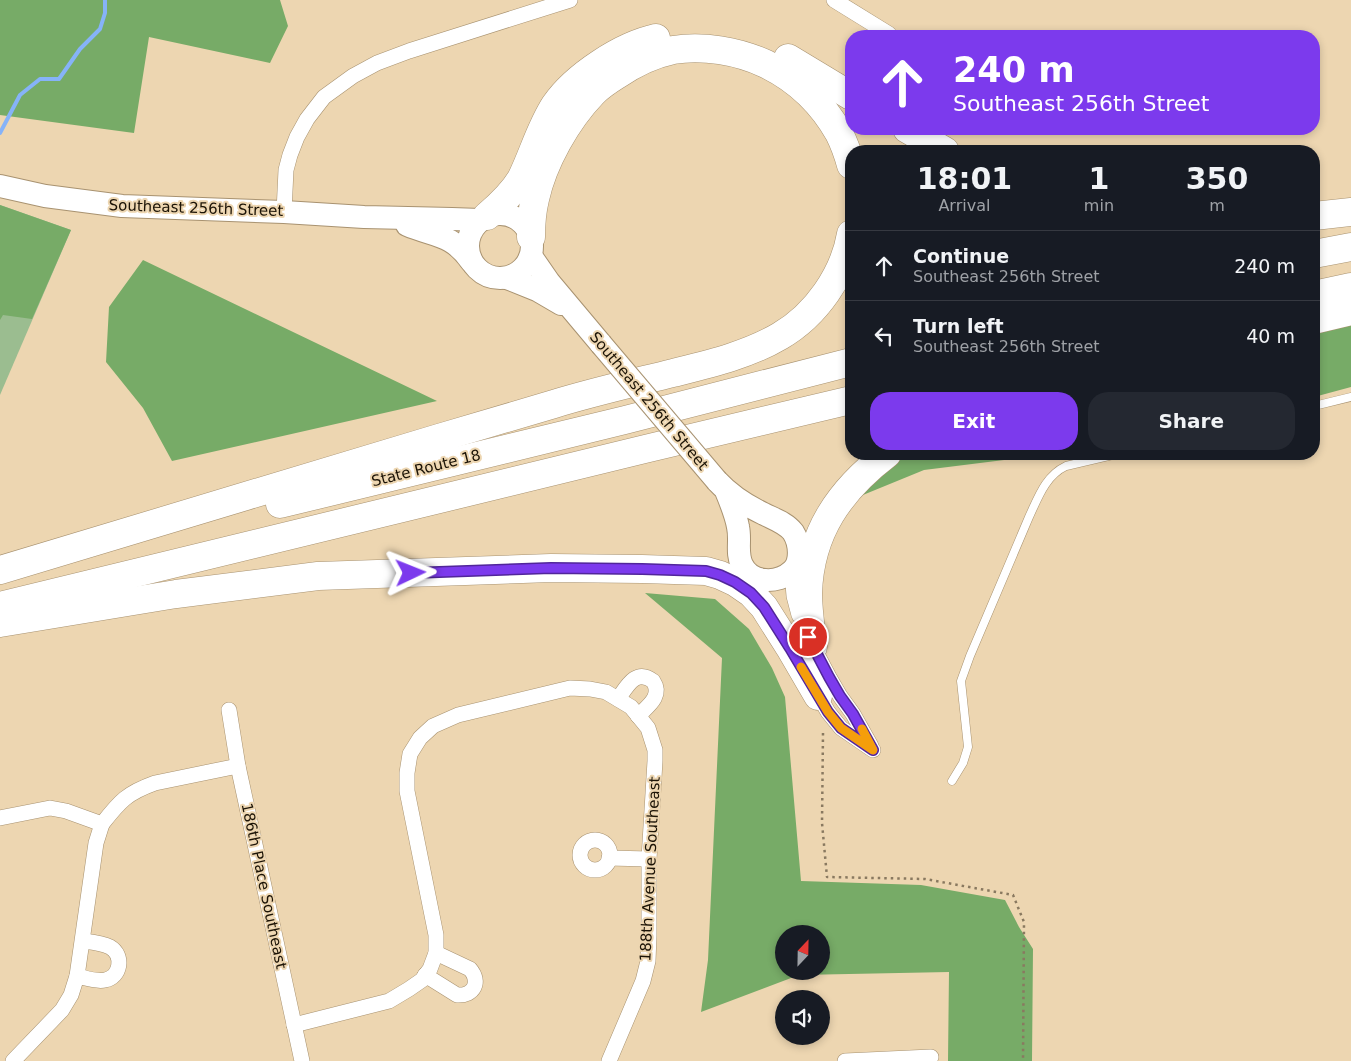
<!DOCTYPE html>
<style>
body{margin:0;font-family:"DejaVu Sans",sans-serif;background:#242831;color:#f1f3f6;height:100vh;display:flex;flex-direction:column;font-size:19px;white-space:nowrap}
*{box-sizing:border-box;margin:0}
p{font-size:16px;color:#9ea1a6}
.icon{flex:none;width:28px;height:28px;fill:none;stroke:currentColor;stroke-width:2;stroke-linecap:round;stroke-linejoin:round}
.map{position:relative;flex:1;overflow:hidden}
.sheet{position:absolute;left:845px;top:145px;width:475px;height:315px;display:flex;flex-direction:column;background:#171b24;border-radius:20px;box-shadow:0 2px 8px #0003}
.sheet>*{flex:none}
.hud{position:absolute;left:845px;top:30px;width:475px;height:105px;border-radius:20px;box-shadow:0 2px 8px #0003;background:#7c3aed;color:#fff;overflow:hidden}
.needle{width:32px;rotate:22deg}
.buttons{position:absolute;left:775px;top:925px;display:grid;gap:10px}
.buttons a{display:grid;place-items:center;width:55px;height:55px;border-radius:50%;background:#171b24;box-shadow:0 2px 8px #0003;font-size:25px}
.pin{position:absolute;display:grid;place-items:center;width:42px;height:42px;color:#fff;margin:-21px;border:2px solid #fff;border-radius:50%;box-shadow:0 1px 5px #0007}
.me{position:absolute;width:55px;margin:-28px;rotate:88deg;stroke-linejoin:round;filter:drop-shadow(0 0 4px #0008)}
.turn{display:flex;align-items:center;gap:18px;height:105px;padding:0 25px;font-size:22px}
.turn .icon{width:65px;height:65px;stroke-width:2.5}
.turn b{display:block;font-size:35px;line-height:42px}
.eta{display:flex;justify-content:space-evenly;align-items:center;height:85px;text-align:center}
.eta b{font-size:30px;font-weight:600;line-height:35px}
.cta{display:flex;gap:10px;margin-top:auto;padding:10px 25px}
.cta a{flex:1;height:58px;border-radius:20px;background:#7c3aed;color:#fff;font-size:20px;font-weight:600;line-height:58px;text-align:center}
.cta a+a{background:#242831;color:#f1f3f6}
ul{padding:0;list-style:none}
li{display:flex;align-items:center;gap:15px;height:70px;padding:0 25px;border-top:1px solid #363941}
li div{flex:1}
li b{display:block;font-size:19px}
li em{font-style:normal}
.map>svg:first-child{display:block}
.green{fill:#9bbd90}
.forest{fill:#77ab67;fill-rule:evenodd}
.lines{fill:none;stroke-linecap:round;stroke-linejoin:round}
.stream{stroke:#86b3f8;stroke-width:4}
.service-casing{stroke:#a89270;stroke-width:9}
.minor-casing{stroke:#a89270;stroke-width:16}
.secondary-casing{stroke:#a89270;stroke-width:24}
.motorway-casing{stroke:#a89270;stroke-width:29}
.path{stroke:#897960;stroke-width:2.5;stroke-dasharray:2.5 4;stroke-linecap:butt}
.service{stroke:#fff;stroke-width:8}
.minor{stroke:#fff;stroke-width:15}
.secondary{stroke:#fff;stroke-width:22}
.motorway{stroke:#fff;stroke-width:28}
.secondary-bridge-casing{stroke:#a89270;stroke-width:24;stroke-linecap:butt}
.secondary-bridge{stroke:#fff;stroke-width:22}
.route-casing{stroke:#51269a;stroke-width:12}
.route{stroke:#7c3aed;stroke-width:9}
.slow{stroke:#f59e0b;stroke-width:9}
.labels{text-anchor:middle;dominant-baseline:central;stroke-width:4;stroke-linejoin:round;paint-order:stroke}
.street-label{font-size:15px;fill:#1b1306;stroke:#edd6b1}
</style>
<div class="map">
<svg width="1351" height="1061" viewBox="0 0 1351 1061">
<rect width="100%" height="100%" fill="#edd6b1"/>
<!-- green -->
<path class="green" d="M0,205L71,230L0,395Z"/>
<!-- forest -->
<g class="forest">
<path d="M0,0H280L288,26L270,63L149,37L134,133L0,115Z"/>
<path d="M0,205L71,230L32,319L3,315L0,320Z"/>
<path d="M143,260L437,401L172,461L143,408L106,362L109,307Z"/>
<path d="M1351,324V387L1314,397V334Z"/>
<path d="M906,454H1053L924,470L858,497Z"/>
<path d="M645,593L715,599L749,629L772,668L785,697L801,881L921,885L1005,900L1019,927L1033,949L1032,1061H948L949,972L799,975L701,1012L708,960L722,658ZM784,934H821V971H784Z"/>
</g>
<g class="lines">
<!-- stream -->
<path class="stream" d="M0,133L20,95L40,79H59L80,49L100,29L105,13V0"/>
<defs>
<g id="service">
<path d="M1314,406L1351,397"/>
<path d="M952,781L963,763L968,747L961,681L970,656L1029,517C1038,498 1045,476 1066,466L1117,454"/>
</g>
<g id="minor">
<path d="M834,0L889,34"/>
<path d="M284,212L286,170L290,155L297,137L307,119L324,97L353,76L377,63L409,51L570,0"/>
<path d="M792,571L794,596L799,615"/>
<path d="M810,641L829,677L840,696L853,714L871,746"/>
<path d="M816,691L828,712L841,728L873,750"/>
<path d="M618,699C627,686 636,668 653,681C663,696 648,706 638,716"/>
<path d="M229,710L238,766L302,1061"/>
<path d="M0,818L50,808L66,811L102,824C120,801 127,793 155,783L238,766"/>
<circle cx="595" cy="855" r="15"/>
<path d="M609,858L649,859"/>
<path d="M425,975L457,995C474,996 481,982 470,969L436,953"/>
<path d="M77,976C86,978 96,982 105,980C121,977 124,955 110,947C102,943 91,942 83,941"/>
<path d="M294,1025L389,1001L409,989L422,980L430,969L436,953V935L407,791V773L410,754L420,738L433,726L458,715L570,688L590,689L606,692L631,707L648,728L655,750V761L649,859V936L648,961L643,981L609,1061"/>
<path d="M13,1061L62,1010L71,995L77,976L96,843L102,824"/>
<path d="M845,1061L931,1057"/>
</g>
<g id="secondary">
<path d="M0,186L45,196L122,206L284,212L364,217L452,219L480,220"/>
<circle cx="500" cy="246" r="32"/>
<path d="M407,225C435,237 451,233 471,261"/>
<path d="M531,256L549,282L601,344"/>
<path d="M507,278L537,290L561,304"/>
<path d="M717,481C730,495 747,506 764,514C774,519 786,523 793,532C800,543 802,562 792,571C778,584 751,584 742,565C736,553 741,540 738,527C736,515 731,503 726,491"/>
</g>
<g id="motorway">
<path d="M788,58L851,96"/>
<path d="M907,129L945,151"/>
<path d="M487,216C500,205 512,194 521,179C533,155 540,128 555,105C575,76 621,46 656,38"/>
<path d="M1314,216L1351,212"/>
<path d="M531,237C531,224 532,211 535,199C543,162 567,120 593,93C600,86 609,80 617,75C633,64 654,54 673,50C703,45 738,51 766,64C797,79 822,103 839,133C844,143 848,154 851,165"/>
<path d="M1314,254L1351,247"/>
<path d="M1314,295L1351,287"/>
<path d="M1314,320L1351,311"/>
<path d="M280,504L625,420L851,362"/>
<path d="M0,570C185,515 369,458 554,404C593,392 633,383 673,373C709,364 748,355 780,336C816,315 844,275 851,234"/>
<path d="M0,606L645,449L851,400"/>
<path d="M0,623L176,594L318,576L551,568L642,569L706,571L720,575L735,582L751,593L764,607L790,648L818,696"/>
<path d="M813,647C811,629 808,611 808,593C810,532 840,490 887,454"/>
</g>
</defs>
<!-- service casing -->
<use href="#service" class="service-casing"/>
<!-- minor casing -->
<use href="#minor" class="minor-casing"/>
<!-- secondary casing -->
<use href="#secondary" class="secondary-casing"/>
<!-- motorway casing -->
<use href="#motorway" class="motorway-casing"/>
<!-- path -->
<path class="path" d="M823,733L822,823L827,877L925,879L1013,895L1024,922L1023,1061"/>
<!-- service -->
<use href="#service" class="service"/>
<!-- minor -->
<use href="#minor" class="minor"/>
<!-- secondary -->
<use href="#secondary" class="secondary"/>
<!-- motorway -->
<use href="#motorway" class="motorway"/>
<defs>
<path id="secondary-bridge" d="M601,344L717,481"/>
</defs>
<!-- secondary-bridge casing -->
<use href="#secondary-bridge" class="secondary-bridge-casing"/>
<!-- secondary-bridge -->
<use href="#secondary-bridge" class="secondary-bridge"/>
</g>
<g class="lines">
<defs>
<path id="route" d="M411,573L551,568L642,569L706,571L720,575L735,582L751,593L764,607L790,648L828,712L841,728L873,750L853,714L840,696L829,677L808,637"/>
</defs>
<!-- route casing -->
<use href="#route" class="route-casing"/>
<!-- route -->
<use href="#route" class="route"/>
<!-- slow -->
<path class="slow" d="M801,667L828,712L841,728L873,750L862,729"/>
</g>
<g class="labels">
<!-- street labels -->
<g class="street-label">
<text transform="translate(196 208) rotate(2)">Southeast 256th Street</text>
<text transform="translate(649 401) rotate(50)">Southeast 256th Street</text>
<text transform="translate(426 468) rotate(-14)">State Route 18</text>
<text transform="translate(650 869) rotate(-87)">188th Avenue Southeast</text>
<text transform="translate(264 886) rotate(78)">186th Place Southeast</text>
</g>
</g>
</svg>
<div class="buttons">
<a><svg class="needle" viewBox="-14 -14 28 28"><path d="M0-13l5 13h-10z" fill="#e53935"/><path d="M0 13l5-13h-10z" fill="#9ea1a6"/></svg></a>
<a><svg class="icon" aria-label="sound" viewBox="0 0 24 24"><path d="M4 9h4l5-4v14l-5-4H4zM17 9q2 3 0 6"/></svg></a>
</div>
<div class="pin" style="left:808px;top:637px;background:#d93025"><svg class="icon" aria-label="arrive" viewBox="0 0 24 24"><path d="M6 21V4h12l-3 4 3 4H6"/></svg></div>
<svg class="me" style="left:411px;top:573px" viewBox="-20 -20 40 40"><path d="M0-17L14 15 0 8-14 15z" fill="#7c3aed" stroke="#fff" stroke-width="4"/></svg>
<div class="hud">
<div class="turn"><svg class="icon" aria-label="ahead" viewBox="0 0 24 24"><path d="M12 20V5M6 11l6-6 6 6"/></svg><div><b>240 m</b>Southeast 256th Street</div></div>
</div>
<section class="sheet">
<div class="eta">
<div><b>18:01</b><p>Arrival</p></div>
<div><b>1</b><p>min</p></div>
<div><b>350</b><p>m</p></div>
</div>
<ul>
<li><svg class="icon" aria-label="ahead" viewBox="0 0 24 24"><path d="M12 20V5M6 11l6-6 6 6"/></svg><div><b>Continue</b><p>Southeast 256th Street</p></div><em>240 m</em></li>
<li><svg class="icon" aria-label="left" viewBox="0 0 24 24"><path d="M17 20v-9H6M10 6l-5 5 5 5"/></svg><div><b>Turn left</b><p>Southeast 256th Street</p></div><em>40 m</em></li>
</ul>
<div class="cta"><a>Exit</a><a>Share</a></div>
</section>
</div>
